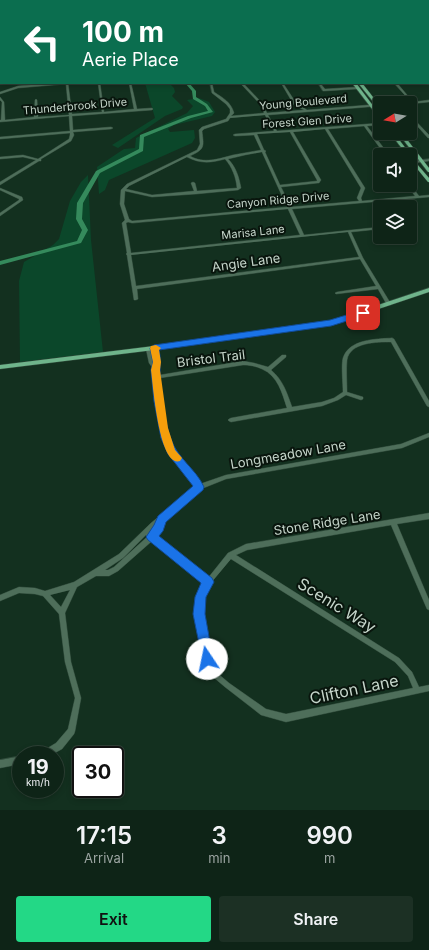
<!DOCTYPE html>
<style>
body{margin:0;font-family:Inter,sans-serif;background:#1c3024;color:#f1f3f6;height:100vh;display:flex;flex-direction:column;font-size:15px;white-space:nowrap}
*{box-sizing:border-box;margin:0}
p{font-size:13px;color:#9ba4a1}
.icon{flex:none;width:22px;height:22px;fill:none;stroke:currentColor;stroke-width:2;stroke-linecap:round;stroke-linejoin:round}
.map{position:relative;height:810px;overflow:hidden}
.sheet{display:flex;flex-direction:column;background:#0e2417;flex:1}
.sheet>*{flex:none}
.hud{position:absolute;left:0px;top:0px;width:429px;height:84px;box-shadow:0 2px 6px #0003,0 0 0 1px #2e4136;background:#0b6e4f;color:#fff;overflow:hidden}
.needle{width:26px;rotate:259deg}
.buttons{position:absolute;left:373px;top:96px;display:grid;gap:8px}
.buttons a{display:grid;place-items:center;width:44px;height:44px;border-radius:4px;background:#0e2417;box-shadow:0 2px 6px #0003,0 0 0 1px #2e4136;font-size:20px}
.speed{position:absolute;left:12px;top:746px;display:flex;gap:8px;font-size:20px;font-weight:700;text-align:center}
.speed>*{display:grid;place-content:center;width:52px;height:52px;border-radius:50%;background:#0e2417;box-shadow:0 2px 6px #0003,0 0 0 1px #2e4136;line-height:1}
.speed small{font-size:10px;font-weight:400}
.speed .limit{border:2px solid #111;border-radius:6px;background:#fff;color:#111}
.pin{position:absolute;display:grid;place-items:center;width:34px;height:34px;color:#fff;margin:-17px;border-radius:8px;box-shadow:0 2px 6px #0006}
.me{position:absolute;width:44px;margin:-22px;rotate:349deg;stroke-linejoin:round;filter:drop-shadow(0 0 3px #0008)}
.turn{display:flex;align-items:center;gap:14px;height:84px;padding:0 16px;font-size:18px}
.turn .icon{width:52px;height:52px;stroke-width:2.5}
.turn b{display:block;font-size:28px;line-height:34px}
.eta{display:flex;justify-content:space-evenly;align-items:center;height:68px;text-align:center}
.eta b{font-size:24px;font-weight:600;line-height:28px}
.button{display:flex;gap:8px;margin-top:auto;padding:8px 16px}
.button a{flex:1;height:46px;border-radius:4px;background:#23d886;color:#111;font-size:16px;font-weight:600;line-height:46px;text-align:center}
.button a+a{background:#1c3024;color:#f1f3f6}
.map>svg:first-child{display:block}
.green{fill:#0b472a}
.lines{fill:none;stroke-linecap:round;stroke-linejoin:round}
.river{fill:#358a5c;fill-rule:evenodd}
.minor-casing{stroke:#304b3b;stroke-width:1}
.major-casing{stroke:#304b3b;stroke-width:1}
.minor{fill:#4e6e5a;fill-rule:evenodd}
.major{fill:#6fb48b;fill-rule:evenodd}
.route{fill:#1a73e8;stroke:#114b97}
.slow{fill:#f59e0b}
.labels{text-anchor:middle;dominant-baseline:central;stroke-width:4;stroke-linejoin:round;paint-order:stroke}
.far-street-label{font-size:11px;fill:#c6d6cb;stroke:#09150d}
.street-label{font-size:13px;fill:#c6d6cb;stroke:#09150d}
.near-street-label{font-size:16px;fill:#c6d6cb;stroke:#09150d}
</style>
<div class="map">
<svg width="429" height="810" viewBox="0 0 429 810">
<rect width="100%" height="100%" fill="#13301f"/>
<!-- green -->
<g class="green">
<path d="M145,83H169L174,88L175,92L172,96L183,107L182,109L165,116L118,148L112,145L155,118Z"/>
<path d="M199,98L209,102L215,112L212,116L174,125L168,129L170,132L194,130L195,138L192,143L109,180L105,190L99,194L97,167L124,149L135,148L136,138L187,113L193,106L187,100Z"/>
<path d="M88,175L91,240L103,352L20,362L19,281L24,262L53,245L59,239L70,201L81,182Z"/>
</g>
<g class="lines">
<!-- river -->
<g class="river">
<path d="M222,0H226L221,1Z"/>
<path d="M185,83H189L196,91V97L207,104L213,112L191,118L144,137L143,151L100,173L83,203L82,219L88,230L81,243L0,265V261L77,241L82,230L76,219L77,203L96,171L139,149L140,135L188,116L208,111L205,106L193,99L192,91Z"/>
</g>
<defs>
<g id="minor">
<path d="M24,0H40L34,1H23Z"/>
<rect x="120" y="0" width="2" height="1"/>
<rect x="151" y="0" width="2" height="1"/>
<path d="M406,0H408L409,1H407Z"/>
<rect x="0" y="11" width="1" height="2"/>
<path d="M428,17L429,18V20L428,19Z"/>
<rect x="0" y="24" width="1" height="2"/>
<path d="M428,48L429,49V51L428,50Z"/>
<path d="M0,57H1V61L0,60Z"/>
<rect x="428" y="59" width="1" height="2"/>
<rect x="428" y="78" width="1" height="3"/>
<path d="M57,83H68L72,114L102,112L98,83H100L104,112L134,109L129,83H131L137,109L152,108L153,109L152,110L72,116L73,130L111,127L113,128L111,129L73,132L74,135L71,141L41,159V161H39L0,185V182L36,160L23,157L0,159V157L23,155L38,159L69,139L70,135V133L0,139V137L70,131L69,116L0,122V120H1L2,102L0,100V97L4,102L5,120L34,117L35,100L36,99L37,100L38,117L69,115L66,84L18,88L0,94V92L18,86Z"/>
<path d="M210,83H212L214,92C223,98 231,102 234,113L231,116L264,113L260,104L240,83H243L262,103L267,113L304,110L294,105L281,83H283L296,103L307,110L380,104V106L268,115L277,131L380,123V125L367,126L389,155H385L364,126L328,129L365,188L361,198L362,201L415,196L407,185H410V184L419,196L429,195V197L292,209L304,235L380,227V229L351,232L363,258L391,304V305H387L378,289L336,294L335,293L337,292L376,286L360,259L137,289L138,299L136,300H134L127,255L126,254L127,253L122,223L125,220L120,204L121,190L127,184L197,150L200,144L199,130L202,127L226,119L230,113V109L226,104L212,93ZM265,115L274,131L235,134L233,135L235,136L254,135L261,150C252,152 242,153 233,155C218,159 204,164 190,156C205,149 204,147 202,131L204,129L228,121L230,118ZM325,129L361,188L357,198L359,201L291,207L281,187L318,183H319L321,180L293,132ZM290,132L317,180V181L280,185L265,152L266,151L264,150L257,134ZM262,152L287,207L132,221L129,219L124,204L125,191L152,197L196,194L238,190L241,188C239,177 236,167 228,159L245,155ZM187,157C200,164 211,163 225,159C232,167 236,177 237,188L197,191L195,183L193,182L191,183L194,191L152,195L126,189L129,186ZM288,209L300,235L131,253L126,223L128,222L132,223ZM348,232L359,257L136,286L131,255Z"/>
<path d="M318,83H320L325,89L357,87L358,88L357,89L324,91H323Z"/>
<path d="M394,83H397L413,102L429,100V102L410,104V103H409L411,102Z"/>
<path d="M410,115L429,135V138H428L410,118Z"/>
<path d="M429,159V161L414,163L412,162L414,161Z"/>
<path d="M0,188L22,197L23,200L0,216V213L19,200V199L0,190Z"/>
<path d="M394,237H404C402,239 396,239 394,237Z"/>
<path d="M392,338L394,339L429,401V407L427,406L391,342C377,342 350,342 347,360C346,370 347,382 347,392L363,397V399L361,400L346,395L338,400L322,406L231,422L229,421L228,420L229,419L231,418L287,408C282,393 278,376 262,369C256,366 249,365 243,365L160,378C161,402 162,427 173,449C180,462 191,473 200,484L226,475L401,444L429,433V437L402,448L226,479L201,489L164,520L161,530L156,537L208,578L228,553L246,544L429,513V519L397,524L429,600V610L427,609L391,525L247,550L236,555L399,658L412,672L419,687L429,685V691L286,722L261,715L225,687L212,676L205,661L196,614L198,597L204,583L152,541L118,571L109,576H96L77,587L65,613L71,662L81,698L75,731L74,734L62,749L51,755H40L41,752L56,743L68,729L75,698L65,662L59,614L43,596L35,594L19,593L0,601V595L19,587L35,588L45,591L74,582L119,554L151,523L195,487L172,456L163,438L160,426L157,413L155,371L149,363L146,349V348L148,347L150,349L154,364L152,348L154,346L156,348L160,375L243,361L254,363L268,367L282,355H286V357L271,370C283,380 287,393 292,407L322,402L334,398L343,392C343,384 341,365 343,358C349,339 376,339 392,338ZM157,526L151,533L149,532ZM146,535L147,537L114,567L108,570H105L123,558ZM231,559L395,662L408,676L413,688L286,714L266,709L229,683L216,672L210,659L202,614L204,597L210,584ZM70,590L61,607L50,595Z"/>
<path d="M21,756V764L0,768V760Z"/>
</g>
<g id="major">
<path d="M249,0H266L262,1H248Z"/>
<path d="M273,0H289L285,1H272Z"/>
<rect x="293" y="0" width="3" height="1"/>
<rect x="0" y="18" width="1" height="2"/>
<path d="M352,83H356L380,115V118H379Z"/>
<path d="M358,83H362L380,106V109H379Z"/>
<path d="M390,133H394L410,154V156L429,178V182H428L410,160V155H407Z"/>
<path d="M398,133H402L429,168V172H428Z"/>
<path d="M429,288V292L331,325L154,350L0,369V365L154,346L330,321Z"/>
</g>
</defs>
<!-- minor casing -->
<use href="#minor" class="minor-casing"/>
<!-- major casing -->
<use href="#major" class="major-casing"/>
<!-- minor -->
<use href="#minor" class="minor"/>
<!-- major -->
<use href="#major" class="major"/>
</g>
<!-- route -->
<path class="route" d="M363,310L366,311V315L331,326L159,350C161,360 160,363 160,372C161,390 164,422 171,439C177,458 196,469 204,487L203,490L166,522L163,531L159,536L212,578L214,582L206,597L205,614L213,659L211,663L207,665L203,663L193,614L195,597L201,583L148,540L146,537L154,525L158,516L193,486L168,454L161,438L154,401L151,370L153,362L150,348L154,345L330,320Z"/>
<!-- slow -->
<path class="slow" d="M156,345L161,348L159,350L161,362L160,370L168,428L175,450L182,458L180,461C159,468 153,384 151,370L153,362L150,348L151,346Z"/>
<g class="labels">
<!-- far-street labels -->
<g class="far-street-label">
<text transform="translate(303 102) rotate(-5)">Young Boulevard</text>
<text transform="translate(75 106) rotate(-5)">Thunderbrook Drive</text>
<text transform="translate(307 121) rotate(-4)">Forest Glen Drive</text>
<text transform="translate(278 200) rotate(-5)">Canyon Ridge Drive</text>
<text transform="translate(253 232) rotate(-6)">Marisa Lane</text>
</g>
<!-- street labels -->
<g class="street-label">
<text transform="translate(246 262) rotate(-8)">Angie Lane</text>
<text transform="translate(211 358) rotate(-7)">Bristol Trail</text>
<text transform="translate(288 454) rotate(-10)">Longmeadow Lane</text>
<text transform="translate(327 522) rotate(-9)">Stone Ridge Lane</text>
</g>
<!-- near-street labels -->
<g class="near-street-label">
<text transform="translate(337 605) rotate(32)">Scenic Way</text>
<text transform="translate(354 689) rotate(-12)">Clifton Lane</text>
</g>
</g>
</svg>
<div class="buttons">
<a><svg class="needle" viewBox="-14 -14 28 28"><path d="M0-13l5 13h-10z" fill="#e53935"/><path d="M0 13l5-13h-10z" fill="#9ba4a1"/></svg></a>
<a><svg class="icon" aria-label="sound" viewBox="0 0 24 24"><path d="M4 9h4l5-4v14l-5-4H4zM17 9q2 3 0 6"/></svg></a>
<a><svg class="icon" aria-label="layers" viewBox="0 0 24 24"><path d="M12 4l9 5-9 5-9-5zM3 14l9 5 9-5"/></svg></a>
</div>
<div class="speed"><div>19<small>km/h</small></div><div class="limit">30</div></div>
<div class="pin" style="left:363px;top:313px;background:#d93025"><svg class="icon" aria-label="arrive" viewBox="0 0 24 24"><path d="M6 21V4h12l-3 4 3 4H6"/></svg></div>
<svg class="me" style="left:207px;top:659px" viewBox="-20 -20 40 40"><circle r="19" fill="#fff"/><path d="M0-13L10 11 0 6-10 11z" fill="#1a73e8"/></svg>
<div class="hud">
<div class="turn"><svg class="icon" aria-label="left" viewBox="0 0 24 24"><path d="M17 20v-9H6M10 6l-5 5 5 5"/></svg><div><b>100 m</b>Aerie Place</div></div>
</div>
</div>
<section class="sheet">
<div class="eta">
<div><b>17:15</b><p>Arrival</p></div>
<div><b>3</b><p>min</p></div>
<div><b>990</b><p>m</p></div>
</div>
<div class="button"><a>Exit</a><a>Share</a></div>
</section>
